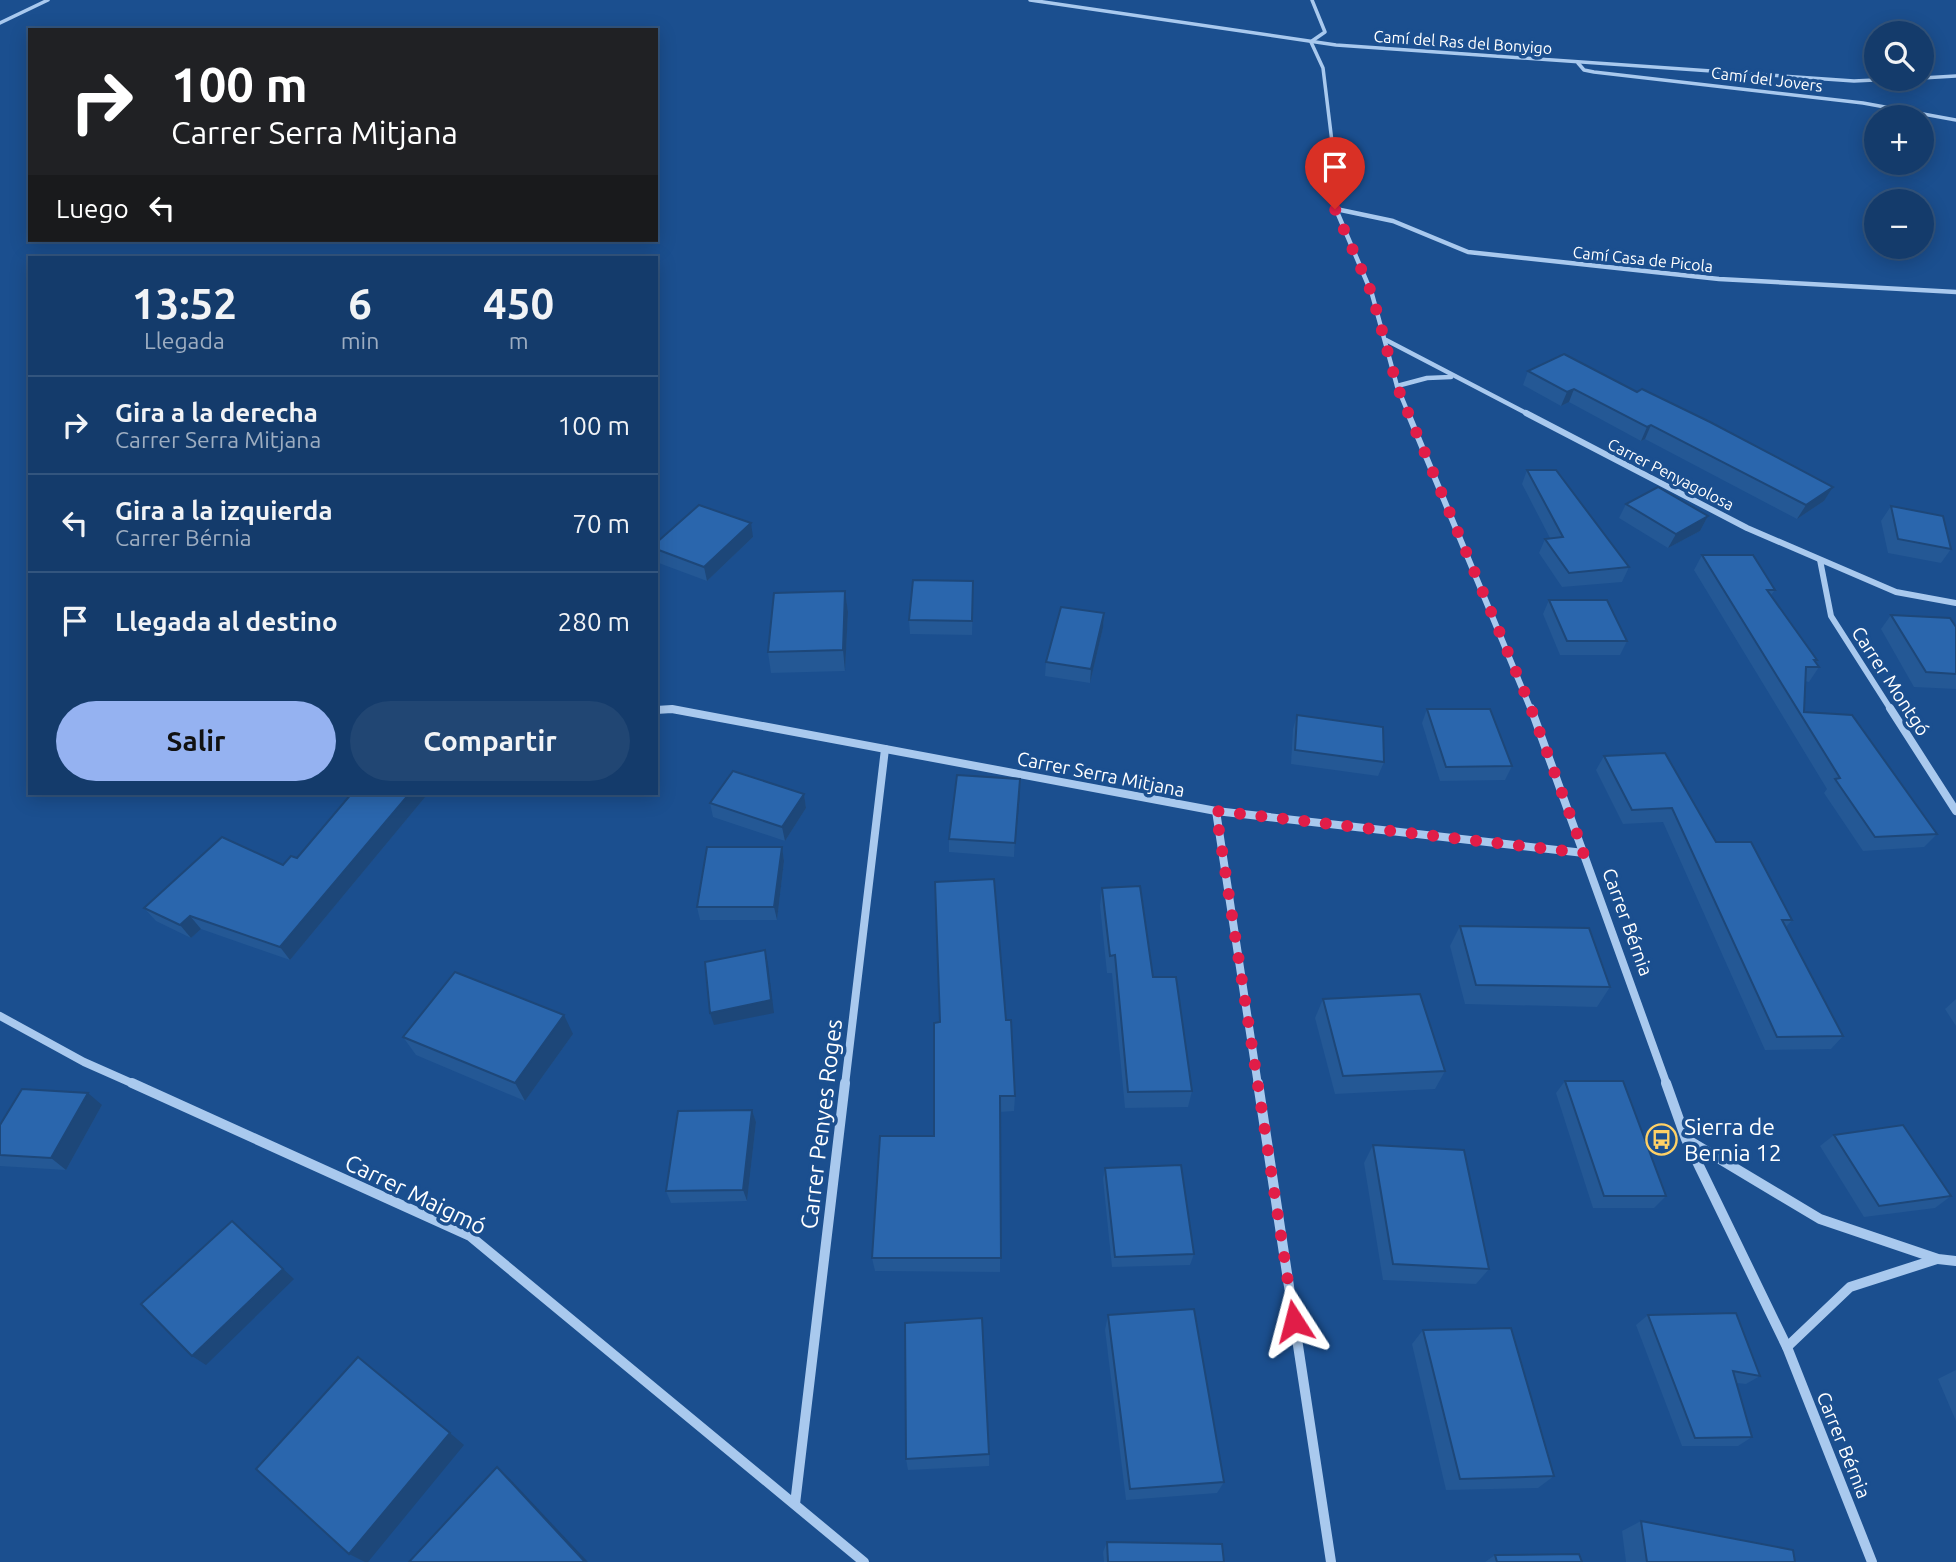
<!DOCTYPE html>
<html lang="es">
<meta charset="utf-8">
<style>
body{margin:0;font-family:Ubuntu,sans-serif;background:#214673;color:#f1f3f6;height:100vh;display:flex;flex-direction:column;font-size:26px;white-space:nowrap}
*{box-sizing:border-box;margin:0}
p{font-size:23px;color:#9dadc1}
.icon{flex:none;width:38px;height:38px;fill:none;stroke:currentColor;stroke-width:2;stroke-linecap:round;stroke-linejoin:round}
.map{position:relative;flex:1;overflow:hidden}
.details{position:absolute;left:28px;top:256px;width:630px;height:539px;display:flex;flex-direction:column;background:#143b6b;border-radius:0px;box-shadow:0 4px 18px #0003,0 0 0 2px #33557e}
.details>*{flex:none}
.top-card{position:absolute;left:28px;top:28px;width:630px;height:214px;border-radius:0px;box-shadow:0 4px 18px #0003,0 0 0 2px #33557e;background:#202124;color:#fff;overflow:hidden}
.fabs{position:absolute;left:1864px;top:21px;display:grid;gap:14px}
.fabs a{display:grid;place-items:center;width:70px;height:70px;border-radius:50%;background:#143b6b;box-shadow:0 4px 18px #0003,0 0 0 2px #33557e;font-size:35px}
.pin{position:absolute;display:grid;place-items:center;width:60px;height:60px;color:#fff;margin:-72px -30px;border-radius:50% 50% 50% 0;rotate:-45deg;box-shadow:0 0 7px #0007}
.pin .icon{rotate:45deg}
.me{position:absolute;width:77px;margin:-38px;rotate:351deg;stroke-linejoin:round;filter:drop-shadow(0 0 5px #0008)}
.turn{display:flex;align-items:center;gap:24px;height:147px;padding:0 28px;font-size:32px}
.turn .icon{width:91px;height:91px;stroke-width:2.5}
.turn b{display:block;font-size:49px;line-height:60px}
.then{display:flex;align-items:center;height:66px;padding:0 28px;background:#0003;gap:14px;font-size:26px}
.eta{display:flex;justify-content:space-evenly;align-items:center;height:119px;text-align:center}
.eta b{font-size:42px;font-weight:700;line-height:49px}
.primary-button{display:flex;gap:14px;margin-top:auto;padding:14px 28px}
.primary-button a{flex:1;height:80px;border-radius:42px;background:#95b2f1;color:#111;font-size:28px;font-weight:700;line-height:80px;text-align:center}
.primary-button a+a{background:#214673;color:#f1f3f6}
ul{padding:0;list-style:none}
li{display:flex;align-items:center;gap:21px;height:98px;padding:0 28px;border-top:2px solid #33557e}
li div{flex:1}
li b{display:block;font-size:26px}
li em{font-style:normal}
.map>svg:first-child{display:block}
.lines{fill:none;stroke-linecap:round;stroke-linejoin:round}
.street-far4{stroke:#a9c9ee;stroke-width:3.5}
.street-far3{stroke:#a9c9ee;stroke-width:4.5}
.street-far2{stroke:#a9c9ee;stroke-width:6}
.street-far1{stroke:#a9c9ee;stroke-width:8}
.street{stroke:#a9c9ee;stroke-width:10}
.wall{fill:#245895}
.shaded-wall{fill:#1d4779}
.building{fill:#2a66ad;stroke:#1d4779;stroke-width:2}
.route{stroke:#e11d48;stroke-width:12;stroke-dasharray:0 21.6}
.labels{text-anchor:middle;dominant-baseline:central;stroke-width:7;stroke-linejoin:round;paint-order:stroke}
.far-street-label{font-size:16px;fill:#fff;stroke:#1b4f8f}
.street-label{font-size:19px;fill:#fff;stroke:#1b4f8f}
.near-street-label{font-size:23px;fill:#fff;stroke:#1b4f8f}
.near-poi-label{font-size:23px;fill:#fff;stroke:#1b4f8f;text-anchor:start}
</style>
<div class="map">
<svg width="1956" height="1562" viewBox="0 0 1956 1562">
<rect width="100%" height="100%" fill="#1b4f8f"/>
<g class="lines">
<!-- street-far4 -->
<g class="street-far4">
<path d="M1030,0L1336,45L1854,81L1896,79"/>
<path d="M1312,0L1325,32L1312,41"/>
<path d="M0,23L48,0"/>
<path d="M1311,42L1323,68L1337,183"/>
<path d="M1578,63L1584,70L1594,72L1863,103L1956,120"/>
<path d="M1922,78L1956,76"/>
</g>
<!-- street-far3 -->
<g class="street-far3">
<path d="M1337,181L1332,200L1372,294L1397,386L1409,415"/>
<path d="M1336,209L1393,221L1468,252L1719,279L1956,292"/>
<path d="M1386,340L1530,415"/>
<path d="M1397,386L1427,378L1451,377"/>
</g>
<!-- street-far2 -->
<g class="street-far2">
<path d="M1408,413L1531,710"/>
<path d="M1526,413L1747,528L1896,592L1956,603"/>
<path d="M1820,560L1831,616L1891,710"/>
<path d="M658,710H677"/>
</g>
<!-- street-far1 -->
<g class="street-far1">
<path d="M1531,708L1667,1085"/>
<path d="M1890,708L1956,811"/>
<path d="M656,710L672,709L1216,811L1584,853"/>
<path d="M1216,811L1258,1085"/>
<path d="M0,1016L84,1062L136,1085"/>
<path d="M845,1085L885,749"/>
</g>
<!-- street -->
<g class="street">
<path d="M132,1083L470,1236L864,1562"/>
<path d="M1258,1083L1331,1562"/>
<path d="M1666,1083L1686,1139L1787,1347L1872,1562"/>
<path d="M1688,1140L1820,1219L1938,1259L1956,1261"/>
<path d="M1787,1347L1850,1287L1937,1259"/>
<path d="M795,1504L845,1083"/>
</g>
</g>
<!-- wall -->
<g class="wall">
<path d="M1528,371L1637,392L1833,487L1824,501L1797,519L1645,439L1641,441L1569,402L1561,406L1523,385Z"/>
<path d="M1527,470L1629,567L1622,582L1562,587L1539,553L1545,539L1550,538L1522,484Z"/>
<path d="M1626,504L1708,516L1700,531L1668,548L1619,518Z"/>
<path d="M1891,506L1951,549L1941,563L1888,553L1881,521Z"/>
<path d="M753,537L707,581L656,562V543Z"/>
<path d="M1702,555L1775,590L1771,595L1817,660L1815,663L1819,667L1809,682L1805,681L1804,712L1937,834L1924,847L1863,851L1824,793L1827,789L1694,570Z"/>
<path d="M845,591L848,612L845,671L771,673L768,652Z"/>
<path d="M973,595L972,635L910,634L909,620Z"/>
<path d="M1549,600L1627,641L1620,655H1560L1543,614Z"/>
<path d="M1104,613L1103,628L1090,683L1045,676L1046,662Z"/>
<path d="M1891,615L1956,627V689L1914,687L1881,629Z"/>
<path d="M1427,709L1512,766L1505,780L1440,781L1422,723Z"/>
<path d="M1297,715L1384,762L1378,776L1291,764L1293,729Z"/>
<path d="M1604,756L1716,842L1792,920L1786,927L1843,1036L1831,1049L1765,1050L1663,822L1623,824L1596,770Z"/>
<path d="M1020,779L1014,857L949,852V839Z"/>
<path d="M352,793H424L426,796L290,960L201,929L191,938L156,921L144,908L283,865L297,858Z"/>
<path d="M804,794L806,808L785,841L713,817L710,803Z"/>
<path d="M782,847L784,861L777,920H700L697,907Z"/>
<path d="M1102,888L1153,977L1192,1091L1188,1107L1125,1108L1112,973H1107L1100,906Z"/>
<path d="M1460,926L1610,987L1597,1007L1465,1004L1450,946Z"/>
<path d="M1323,999L1445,1071L1435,1089L1335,1094L1315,1018Z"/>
<path d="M1956,999V1026L1945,1009Z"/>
<path d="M1006,1020L1015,1096L1014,1111L1000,1112V1272L875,1271L872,1258Z"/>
<path d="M573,1034L525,1101L416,1055L403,1037Z"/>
<path d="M1565,1081L1666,1196L1654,1208H1593L1556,1093Z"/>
<path d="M102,1105L66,1170L0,1166V1125Z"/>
<path d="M752,1110L756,1122L747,1201L671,1203L666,1191Z"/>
<path d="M1834,1135L1951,1196L1935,1208L1864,1217L1820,1146Z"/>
<path d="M1373,1145L1489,1269L1476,1284L1383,1280L1364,1163Z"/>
<path d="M1105,1168L1194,1254L1190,1265L1112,1267L1103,1179Z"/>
<path d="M1108,1315L1224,1482L1217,1493L1126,1500L1105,1330Z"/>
<path d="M1648,1315L1760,1376L1746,1384L1737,1383L1752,1437L1738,1446H1682L1636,1325Z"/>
<path d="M1423,1330L1554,1476L1538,1488L1446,1490L1412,1344Z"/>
<path d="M1956,1370V1421L1938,1379Z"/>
<path d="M989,1454V1466L908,1470L906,1459Z"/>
<path d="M1641,1521L1795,1562H1626L1622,1531Z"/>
<path d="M1107,1542L1224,1562H1104L1103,1552Z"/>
<path d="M1495,1555L1497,1562H1485Z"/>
</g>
<!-- shaded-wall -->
<g class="shaded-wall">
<path d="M1574,389L1569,402L1561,406L1567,392Z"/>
<path d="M1651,425L1645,439L1641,441L1647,427Z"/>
<path d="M1833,487L1824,501L1797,519L1806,505Z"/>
<path d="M1708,516L1700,531L1668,548L1676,534Z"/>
<path d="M751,523L753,537L707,581L704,567Z"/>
<path d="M845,591L848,612L845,671L843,650Z"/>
<path d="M1104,613L1103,628L1090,683L1091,669Z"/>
<path d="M1020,779V793L1014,857L1015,843Z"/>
<path d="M410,793H424L426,796L290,960L280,947Z"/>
<path d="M804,794L806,808L785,841L782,827Z"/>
<path d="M782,847L784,861L777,920L774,907Z"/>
<path d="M190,916L201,929L191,938L180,925Z"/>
<path d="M765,950L768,964L774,1013L714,1025L710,1013Z"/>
<path d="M564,1015L573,1034L525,1101L515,1083Z"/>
<path d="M88,1093L102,1105L66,1170L51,1158Z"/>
<path d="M752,1110L756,1122L747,1201L743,1190Z"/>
<path d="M232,1221L294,1279L206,1365L192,1356Z"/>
<path d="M450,1433L464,1445L368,1562H365L349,1554Z"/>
<path d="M497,1467L510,1479L588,1562H585Z"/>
</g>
<!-- building -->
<g class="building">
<path d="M1564,354L1637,392L1642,389L1710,422L1833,487L1806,505L1651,425L1647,427L1574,389L1567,392L1528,371Z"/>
<path d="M1527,470H1556L1629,567L1569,573L1545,539L1563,537Z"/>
<path d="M1658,487L1708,516L1676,534L1626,504Z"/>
<path d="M699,505L751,523L704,567L656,549V543Z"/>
<path d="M1891,506L1943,516L1951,549L1898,539Z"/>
<path d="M1702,555H1753L1775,590H1767L1817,660H1814L1819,667H1806L1804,712L1852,715L1937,834L1875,837L1835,779L1840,778Z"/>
<path d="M913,580L973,581L972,621L909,620Z"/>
<path d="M845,591L843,650L768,652L774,593Z"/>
<path d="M1549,600H1607L1627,641H1567Z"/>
<path d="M1061,607L1104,613L1091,669L1046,662Z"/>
<path d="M1891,615L1950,618L1956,627V674L1926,672Z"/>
<path d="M1427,709H1490L1512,766L1446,767Z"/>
<path d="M1297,715L1383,727L1384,762L1295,750Z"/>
<path d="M1665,753L1716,842H1751L1792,920H1782L1843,1036L1777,1037L1672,808L1632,810L1604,756Z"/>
<path d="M733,771L804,794L782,827L710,803Z"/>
<path d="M957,775L1020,779L1015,843L949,839Z"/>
<path d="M352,793H410L280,947L190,916L180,925L144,908L222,837L283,865L291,856L297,858Z"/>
<path d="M707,847H782L774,907H697Z"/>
<path d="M994,879L1006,1020H1011L1015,1096H1000L1001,1258H872L880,1136H934V1023L940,1022L935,882Z"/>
<path d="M1140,886L1153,977H1176L1192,1091L1128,1092L1115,955L1110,956L1102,888Z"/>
<path d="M1460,926L1589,928L1610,987L1476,985Z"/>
<path d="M765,950L771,1000L710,1013L705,962Z"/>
<path d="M455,972L564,1015L515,1083L403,1037Z"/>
<path d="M1420,994L1445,1071L1343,1076L1323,999Z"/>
<path d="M1565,1081H1623L1666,1196H1604Z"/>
<path d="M22,1089L88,1093L51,1158L0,1155V1125Z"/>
<path d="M752,1110L743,1190L666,1191L678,1111Z"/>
<path d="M1903,1125L1951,1196L1879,1206L1834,1135Z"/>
<path d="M1373,1145L1464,1150L1489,1269L1393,1264Z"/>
<path d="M1181,1165L1194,1254L1115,1257L1105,1168Z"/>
<path d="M232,1221L283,1269L192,1356L141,1304Z"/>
<path d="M1194,1309L1224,1482L1130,1489L1108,1315Z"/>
<path d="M1736,1313L1760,1376L1733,1371L1752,1437L1695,1438L1648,1315Z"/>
<path d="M982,1318L989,1454L906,1459L905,1323Z"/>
<path d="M1511,1328L1554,1476L1460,1479L1423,1330Z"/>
<path d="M358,1357L450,1433L349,1554L256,1469Z"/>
<path d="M497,1467L585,1562H409Z"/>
<path d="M1641,1521L1793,1550L1795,1562H1647Z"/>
<path d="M1107,1542L1222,1544L1224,1562H1108Z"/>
<path d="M1579,1554L1582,1562H1497L1495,1555Z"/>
</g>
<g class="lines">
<!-- route -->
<path class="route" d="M1294,1321L1216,811L1584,853L1529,703L1397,386L1372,294L1335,209"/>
</g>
<!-- icons -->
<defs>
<symbol id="bus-ring" viewBox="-11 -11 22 22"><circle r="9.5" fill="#1b4f8f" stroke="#ffd166" stroke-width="1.5"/><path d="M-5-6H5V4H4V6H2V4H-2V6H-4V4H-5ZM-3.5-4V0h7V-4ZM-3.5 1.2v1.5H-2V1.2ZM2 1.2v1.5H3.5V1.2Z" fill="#ffd166"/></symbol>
</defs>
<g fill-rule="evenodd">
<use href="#bus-ring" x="1644" y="1122" width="35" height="35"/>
</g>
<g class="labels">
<!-- far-street labels -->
<g class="far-street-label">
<text transform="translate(1463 42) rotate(4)">Camí del Ras del Bonyigo</text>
<text transform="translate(1767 79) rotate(7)">Camí del Jovers</text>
<text transform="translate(1643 259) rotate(6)">Camí Casa de Picola</text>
<text transform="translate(1671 474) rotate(27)">Carrer Penyagolosa</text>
</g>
<!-- street labels -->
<g class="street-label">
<text transform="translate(1891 681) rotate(57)">Carrer Montgó</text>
<text transform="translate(1101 774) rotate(11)">Carrer Serra Mitjana</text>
<text transform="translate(1628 922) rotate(70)">Carrer Bérnia</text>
<text transform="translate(1844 1445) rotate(68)">Carrer Bérnia</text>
</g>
<!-- near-street labels -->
<g class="near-street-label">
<text transform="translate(821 1124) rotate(-83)">Carrer Penyes Roges</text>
<text transform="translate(416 1194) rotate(26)">Carrer Maigmó</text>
</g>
<!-- near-poi labels -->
<g class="near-poi-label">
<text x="1684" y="1126">Sierra de<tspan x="1684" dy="26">Bernia 12</tspan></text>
</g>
</g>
</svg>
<div class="fabs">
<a><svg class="icon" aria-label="search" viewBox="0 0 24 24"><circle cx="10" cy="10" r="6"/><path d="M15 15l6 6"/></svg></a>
<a>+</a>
<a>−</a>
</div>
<div class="pin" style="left:1335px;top:209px;background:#d93025"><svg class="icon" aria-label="arrive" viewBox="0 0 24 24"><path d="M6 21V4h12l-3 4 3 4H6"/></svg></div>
<svg class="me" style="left:1294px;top:1321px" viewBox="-20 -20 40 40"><path d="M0-17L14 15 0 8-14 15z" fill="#e11d48" stroke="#fff" stroke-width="4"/></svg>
<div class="top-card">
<div class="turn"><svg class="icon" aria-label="right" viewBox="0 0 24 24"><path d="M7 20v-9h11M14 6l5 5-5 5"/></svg><div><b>100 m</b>Carrer Serra Mitjana</div></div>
<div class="then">Luego<svg class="icon" aria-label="left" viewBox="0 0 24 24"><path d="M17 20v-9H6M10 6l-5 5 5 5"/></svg></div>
</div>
<section class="details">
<div class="eta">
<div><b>13:52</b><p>Llegada</p></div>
<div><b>6</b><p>min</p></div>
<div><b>450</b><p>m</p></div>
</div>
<ul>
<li><svg class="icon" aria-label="right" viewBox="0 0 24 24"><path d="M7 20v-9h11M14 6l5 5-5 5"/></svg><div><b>Gira a la derecha</b><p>Carrer Serra Mitjana</p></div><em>100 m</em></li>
<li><svg class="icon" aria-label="left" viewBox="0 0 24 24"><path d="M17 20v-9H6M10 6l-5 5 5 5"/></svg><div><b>Gira a la izquierda</b><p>Carrer Bérnia</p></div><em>70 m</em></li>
<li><svg class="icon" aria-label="arrive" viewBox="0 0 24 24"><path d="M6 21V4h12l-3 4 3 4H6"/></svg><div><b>Llegada al destino</b></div><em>280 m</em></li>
</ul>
<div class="primary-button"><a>Salir</a><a>Compartir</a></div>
</section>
</div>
